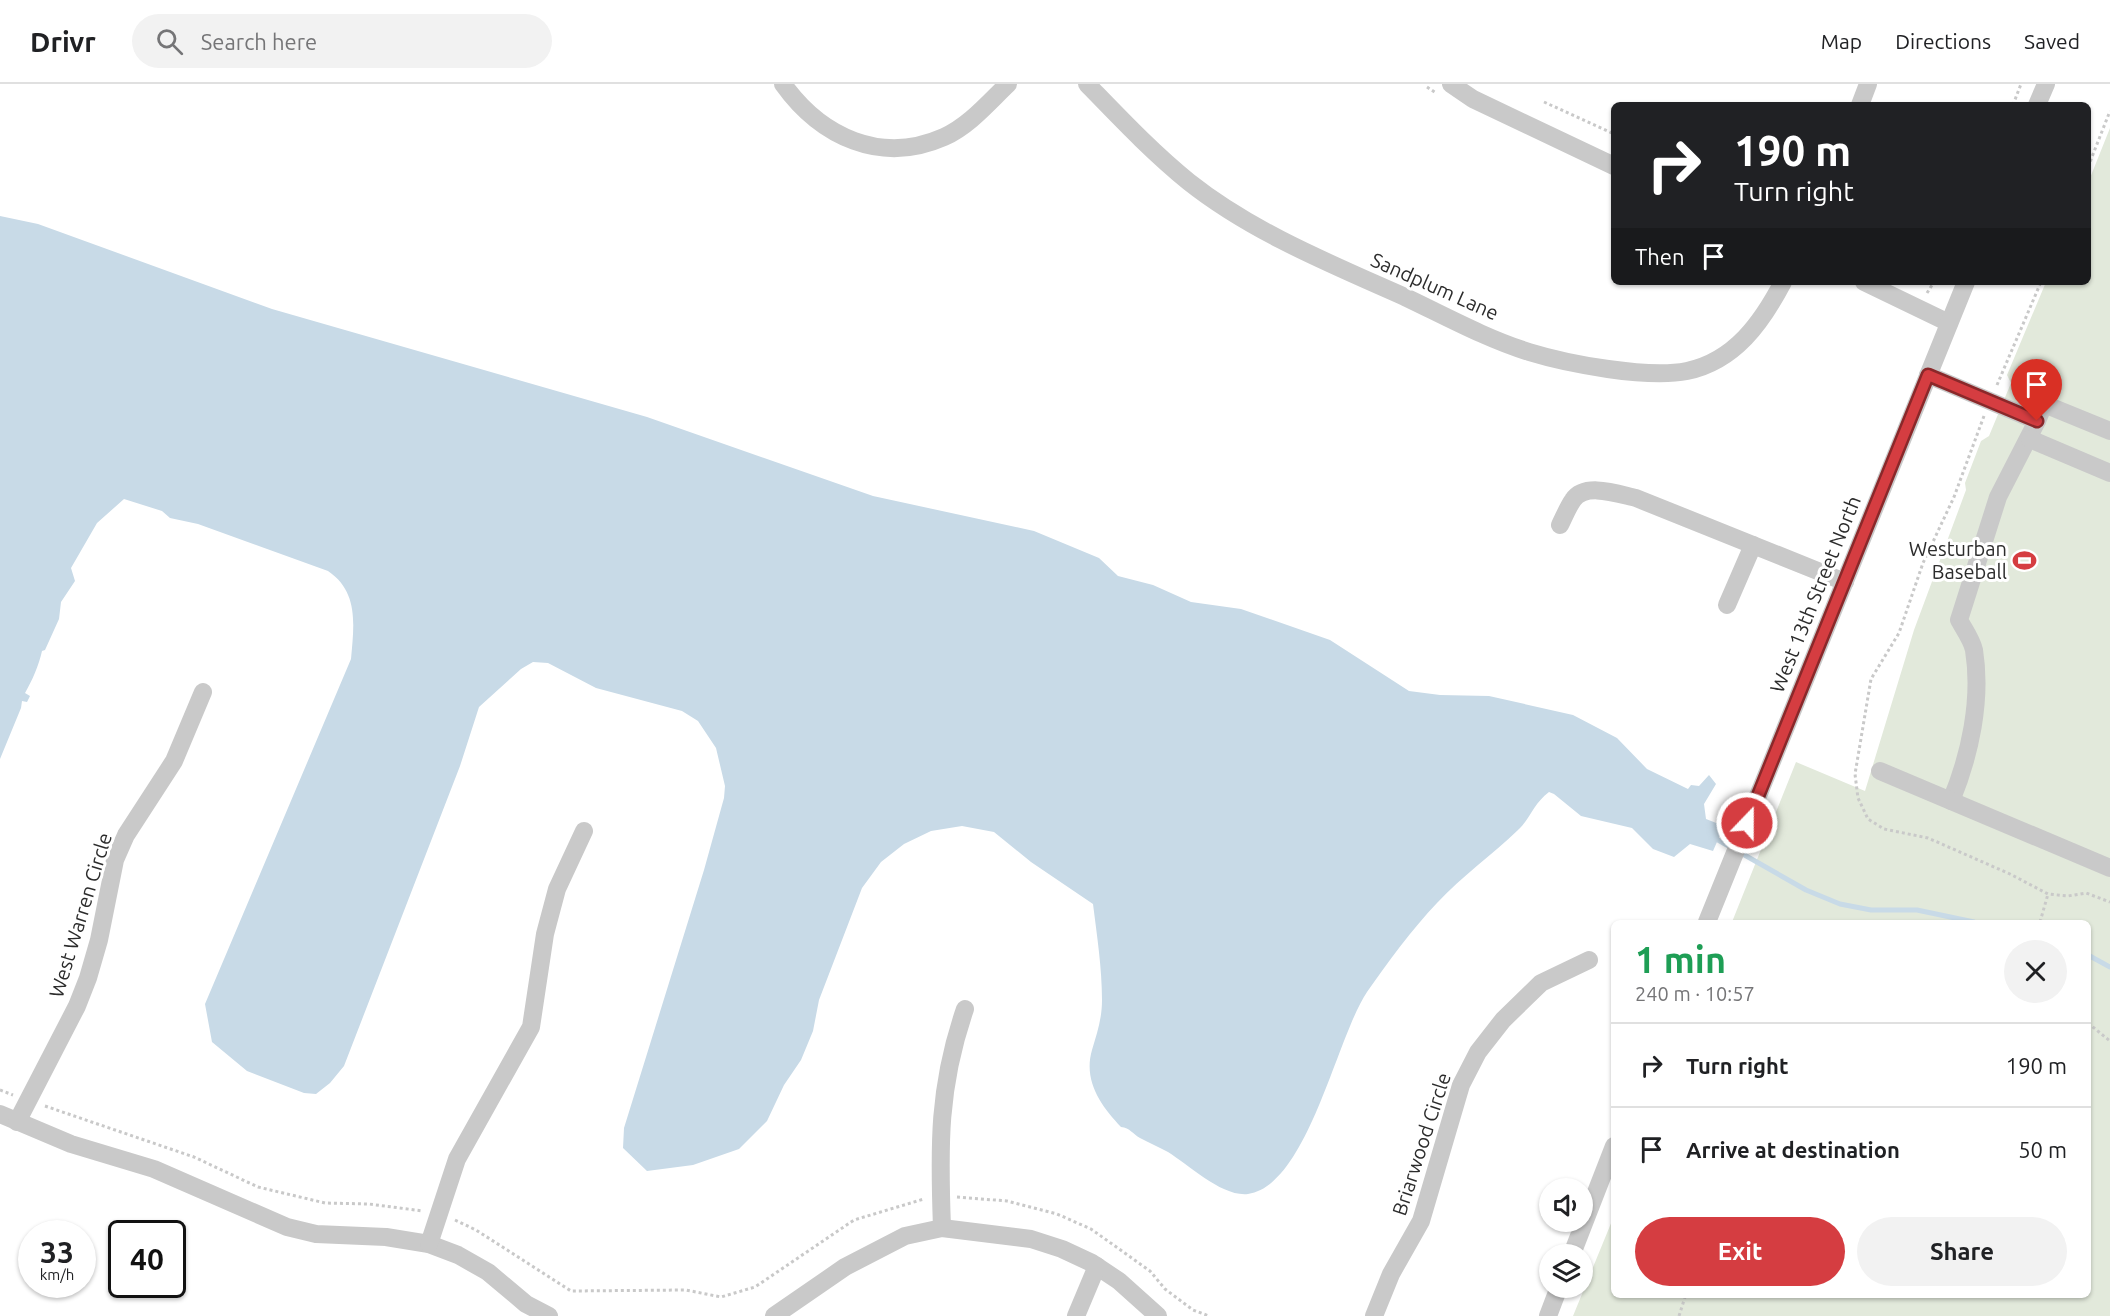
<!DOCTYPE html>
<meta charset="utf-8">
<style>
body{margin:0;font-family:Ubuntu,sans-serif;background:#f2f2f2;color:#202124;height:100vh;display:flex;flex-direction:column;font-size:22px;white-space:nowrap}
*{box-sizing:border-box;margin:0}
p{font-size:20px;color:#757577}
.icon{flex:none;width:33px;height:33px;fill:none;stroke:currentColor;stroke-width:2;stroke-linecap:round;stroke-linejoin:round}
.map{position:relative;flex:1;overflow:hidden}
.panel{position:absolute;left:1611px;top:836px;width:480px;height:378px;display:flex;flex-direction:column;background:#fff;border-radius:9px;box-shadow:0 2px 4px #0004}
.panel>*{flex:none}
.banner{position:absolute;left:1611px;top:18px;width:480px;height:183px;border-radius:9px;box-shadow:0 2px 4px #0004;background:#202124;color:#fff;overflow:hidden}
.controls{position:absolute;left:1539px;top:1094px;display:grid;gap:12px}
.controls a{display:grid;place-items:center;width:54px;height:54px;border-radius:50%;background:#fff;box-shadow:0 2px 4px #0004;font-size:30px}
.speed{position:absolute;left:18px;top:1136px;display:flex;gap:12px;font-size:30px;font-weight:700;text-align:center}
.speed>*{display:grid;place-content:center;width:78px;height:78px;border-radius:50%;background:#fff;box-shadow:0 2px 4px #0004;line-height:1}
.speed small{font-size:15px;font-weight:400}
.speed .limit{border:3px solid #111;border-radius:9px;background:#fff;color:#111}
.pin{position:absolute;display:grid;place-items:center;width:51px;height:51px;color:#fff;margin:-62px -26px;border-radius:50% 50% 50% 0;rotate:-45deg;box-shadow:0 0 6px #0007}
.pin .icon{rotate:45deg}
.me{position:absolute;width:66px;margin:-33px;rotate:22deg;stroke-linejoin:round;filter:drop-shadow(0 0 4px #0008)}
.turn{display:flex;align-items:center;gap:21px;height:126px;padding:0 24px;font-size:27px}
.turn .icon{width:78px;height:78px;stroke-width:2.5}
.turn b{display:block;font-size:42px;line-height:51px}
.then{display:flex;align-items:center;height:57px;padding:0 24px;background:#0003;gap:12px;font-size:22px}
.round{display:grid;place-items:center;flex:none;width:63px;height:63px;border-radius:32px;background:#f2f2f2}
.summary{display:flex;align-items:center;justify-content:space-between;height:102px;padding:0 24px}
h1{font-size:36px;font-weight:700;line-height:45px;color:#1e9e55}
.cta{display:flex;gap:12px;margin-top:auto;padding:12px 24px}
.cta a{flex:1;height:69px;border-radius:36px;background:#d53d41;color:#fff;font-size:24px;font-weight:700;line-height:69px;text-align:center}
.cta a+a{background:#f2f2f2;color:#202124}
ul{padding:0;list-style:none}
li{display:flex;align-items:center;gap:18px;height:84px;padding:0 24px;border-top:2px solid #e0e0e0}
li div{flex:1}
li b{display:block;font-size:22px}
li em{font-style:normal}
header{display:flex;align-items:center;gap:36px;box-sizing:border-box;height:84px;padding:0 30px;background:#fff;border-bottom:2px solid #e0e0e0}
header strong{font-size:28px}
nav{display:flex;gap:33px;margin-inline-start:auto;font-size:21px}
.search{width:420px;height:54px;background:#f2f2f2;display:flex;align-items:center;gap:15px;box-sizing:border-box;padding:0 21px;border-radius:33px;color:#757577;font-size:22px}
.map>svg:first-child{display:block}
.green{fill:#e2e9db}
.water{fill:#c8dae7}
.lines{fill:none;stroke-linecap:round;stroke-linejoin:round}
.stream{stroke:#c8dae7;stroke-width:5}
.path{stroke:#c9c9c9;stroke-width:3;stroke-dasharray:3 3;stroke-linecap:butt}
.minor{stroke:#c9c9c9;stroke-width:18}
.route-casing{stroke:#8a282a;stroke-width:15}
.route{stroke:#d53d41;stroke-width:10}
.labels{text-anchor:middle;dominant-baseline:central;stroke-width:6;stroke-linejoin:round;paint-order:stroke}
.street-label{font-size:20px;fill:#2c2c2c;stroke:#fff}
.poi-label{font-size:20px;fill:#2c2c2c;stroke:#fff;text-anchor:end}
</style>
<header>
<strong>Drivr</strong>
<div class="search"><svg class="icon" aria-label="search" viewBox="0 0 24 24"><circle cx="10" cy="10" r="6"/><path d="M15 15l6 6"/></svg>Search here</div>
<nav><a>Map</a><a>Directions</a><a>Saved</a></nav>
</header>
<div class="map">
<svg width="2110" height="1232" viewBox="0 0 2110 1232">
<rect width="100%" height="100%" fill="#fff"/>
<!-- green -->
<path class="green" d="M2110,44V1232H1573L1614,1132V1210H2088V838H1732L1796,678L1865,707L1914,546L1966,406L1965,399L1981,357L1989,352L2011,299L2007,291L2046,198H2088V99Z"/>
<!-- water -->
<path class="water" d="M0,132L38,140L272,225L647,333L873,412L1034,447L1099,474L1118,492L1153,501L1191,518L1241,525L1330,556L1409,607L1440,611L1489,612L1573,631L1617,654L1647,685L1688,705L1691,701L1699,702L1709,691L1716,700L1704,720L1706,735L1724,742L1713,767L1690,760L1674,773L1653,765L1632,744L1581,732L1554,710L1549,708C1533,720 1531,734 1518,746C1492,771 1462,792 1437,819C1413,844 1387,879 1367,908C1336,954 1308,1101 1248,1110C1222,1113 1189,1081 1168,1068C1159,1063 1149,1059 1140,1054C1133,1050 1130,1044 1121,1043C1101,1022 1083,997 1092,966C1097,949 1102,935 1102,916C1102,884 1097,852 1093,820L1031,778L994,748L962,742L931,747L904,760L881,778L862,804L819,916L813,947L801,976L784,1001L767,1037L739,1065L693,1081L647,1087L623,1064L624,1044L704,786L724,714L725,702L716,664L698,637L682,627L596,604L548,579L533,578L521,585L479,623L460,682L344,982L330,999L316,1010L304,1009L247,987L212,958L205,920L351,575C354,541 359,508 328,487L198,440L170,434L162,427L124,415L97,439L71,484L75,497L61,518L59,535L45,566L42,567C39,581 32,597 25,609L30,612L27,618L22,617L21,624L0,675Z"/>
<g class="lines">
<!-- stream -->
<g class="stream">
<path d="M1718,756L1806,806L1840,820L1871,826H1917L1974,838"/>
<path d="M2088,871L2110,883"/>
</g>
<!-- path -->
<g class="path">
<path d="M1427,3L1436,9"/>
<path d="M1544,18L1614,50"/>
<path d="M2013,21L2021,0"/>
<path d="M2088,83L2110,27"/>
<path d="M1927,209L1934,198"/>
<path d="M1997,301L2041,198"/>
<path d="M1984,332L1954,413L1923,479L1899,549L1871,595L1855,690L1858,714L1868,735L1884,745L1928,754L2010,790L2048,810L2068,812L2086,809L2110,818"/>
<path d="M2040,838L2048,810"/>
<path d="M2088,939L2110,957"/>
<path d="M0,1006L13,1011"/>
<path d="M45,1022L194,1073L258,1103L325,1119L369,1120L423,1127"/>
<path d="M957,1113L1007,1117L1057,1130L1091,1145L1150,1187L1165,1205L1193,1226L1209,1232"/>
<path d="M455,1136L476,1146L571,1207L686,1206L721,1213L755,1203L854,1136L924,1115"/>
<path d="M1679,1232L1686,1210"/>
</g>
<!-- minor -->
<g class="minor">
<path d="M783,0C821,53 881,81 944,53C969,42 989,18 1008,0"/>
<path d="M1087,0C1120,34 1152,68 1189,98C1252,148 1331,180 1405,213C1445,232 1487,255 1529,268C1568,280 1648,295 1687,287C1735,277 1762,238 1783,198"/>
<path d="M1451,0L1473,15L1614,82"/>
<path d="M1860,21L1868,0"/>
<path d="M2037,21L2046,0"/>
<path d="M1864,198L1949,239"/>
<path d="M1928,291L2037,337L1998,413L1959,536C1964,545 1972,556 1974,566C1982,616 1970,671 1951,717"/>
<path d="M2037,337L2044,320L2110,347"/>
<path d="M2030,355L2110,389"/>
<path d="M1560,441C1564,433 1568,423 1573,416C1585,398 1618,410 1636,414L1845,498"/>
<path d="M1727,521L1753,461"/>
<path d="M1880,687L2110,784"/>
<path d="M1707,838L1966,198"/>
<path d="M0,1030L71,1060L154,1085L287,1143L316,1150L386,1153L429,1160L458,1171L488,1188L526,1220L549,1232"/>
<path d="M17,1038L77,922L88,894L99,856L115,776L126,751L174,677L203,608"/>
<path d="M942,1144C939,1063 938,1003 965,925"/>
<path d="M429,1160L457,1075L531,943L545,850L557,805L584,747"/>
<path d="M1572,1170L1614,1062"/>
<path d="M774,1232L845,1183L905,1152L942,1144L1031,1155L1062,1165L1092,1179L1119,1197L1158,1232"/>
<path d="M1076,1232L1097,1182"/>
<path d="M1374,1232L1391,1190L1421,1137L1461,1001L1478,968L1503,936L1541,899L1589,876"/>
<path d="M1548,1232L1559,1203"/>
</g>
</g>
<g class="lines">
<defs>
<path id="route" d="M1747,739L1928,291L2037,337"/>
</defs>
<!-- route casing -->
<use href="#route" class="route-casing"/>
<!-- route -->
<use href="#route" class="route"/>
</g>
<!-- icons -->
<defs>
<symbol id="stadium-bare" viewBox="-9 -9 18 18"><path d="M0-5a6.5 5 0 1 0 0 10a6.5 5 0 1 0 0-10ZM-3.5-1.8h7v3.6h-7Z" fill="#d53d41" stroke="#fff" stroke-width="2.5" paint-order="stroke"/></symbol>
</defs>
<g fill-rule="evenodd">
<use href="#stadium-bare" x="2008" y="460" width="33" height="33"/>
</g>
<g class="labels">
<!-- street labels -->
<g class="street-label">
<text transform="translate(1435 202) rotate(24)">Sandplum Lane</text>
<text transform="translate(1815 510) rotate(-68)">West 13th Street North</text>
<text transform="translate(80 831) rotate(-73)">West Warren Circle</text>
<text transform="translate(1421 1060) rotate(-72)">Briarwood Circle</text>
</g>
<!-- poi labels -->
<g class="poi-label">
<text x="2007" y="464">Westurban<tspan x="2007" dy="23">Baseball</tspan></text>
</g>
</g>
</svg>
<div class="controls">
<a><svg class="icon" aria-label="sound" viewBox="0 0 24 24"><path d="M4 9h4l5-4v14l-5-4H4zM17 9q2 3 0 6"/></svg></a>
<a><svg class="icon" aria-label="layers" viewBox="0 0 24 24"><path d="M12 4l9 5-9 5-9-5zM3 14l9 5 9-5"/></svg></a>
</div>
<div class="speed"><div>33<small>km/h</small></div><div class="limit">40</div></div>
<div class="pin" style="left:2037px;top:337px;background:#d93025"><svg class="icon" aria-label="arrive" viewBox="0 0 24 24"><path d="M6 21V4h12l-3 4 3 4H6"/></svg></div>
<svg class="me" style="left:1747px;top:739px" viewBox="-20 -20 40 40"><circle r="17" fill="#d53d41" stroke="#fff" stroke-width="3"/><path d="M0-11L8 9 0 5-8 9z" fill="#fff"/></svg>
<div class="banner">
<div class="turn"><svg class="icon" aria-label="right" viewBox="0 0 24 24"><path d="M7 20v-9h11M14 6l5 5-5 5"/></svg><div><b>190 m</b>Turn right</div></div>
<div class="then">Then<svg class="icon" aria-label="arrive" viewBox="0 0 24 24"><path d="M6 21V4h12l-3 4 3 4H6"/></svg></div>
</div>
<section class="panel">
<div class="summary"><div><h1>1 min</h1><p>240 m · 10:57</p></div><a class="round"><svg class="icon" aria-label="close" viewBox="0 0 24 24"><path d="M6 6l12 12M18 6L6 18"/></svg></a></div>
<ul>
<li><svg class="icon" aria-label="right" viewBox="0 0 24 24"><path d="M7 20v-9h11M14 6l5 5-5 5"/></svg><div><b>Turn right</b></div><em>190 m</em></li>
<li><svg class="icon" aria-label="arrive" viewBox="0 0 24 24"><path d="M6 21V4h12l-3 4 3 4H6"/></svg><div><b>Arrive at destination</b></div><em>50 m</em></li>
</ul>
<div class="cta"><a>Exit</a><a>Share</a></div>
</section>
</div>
